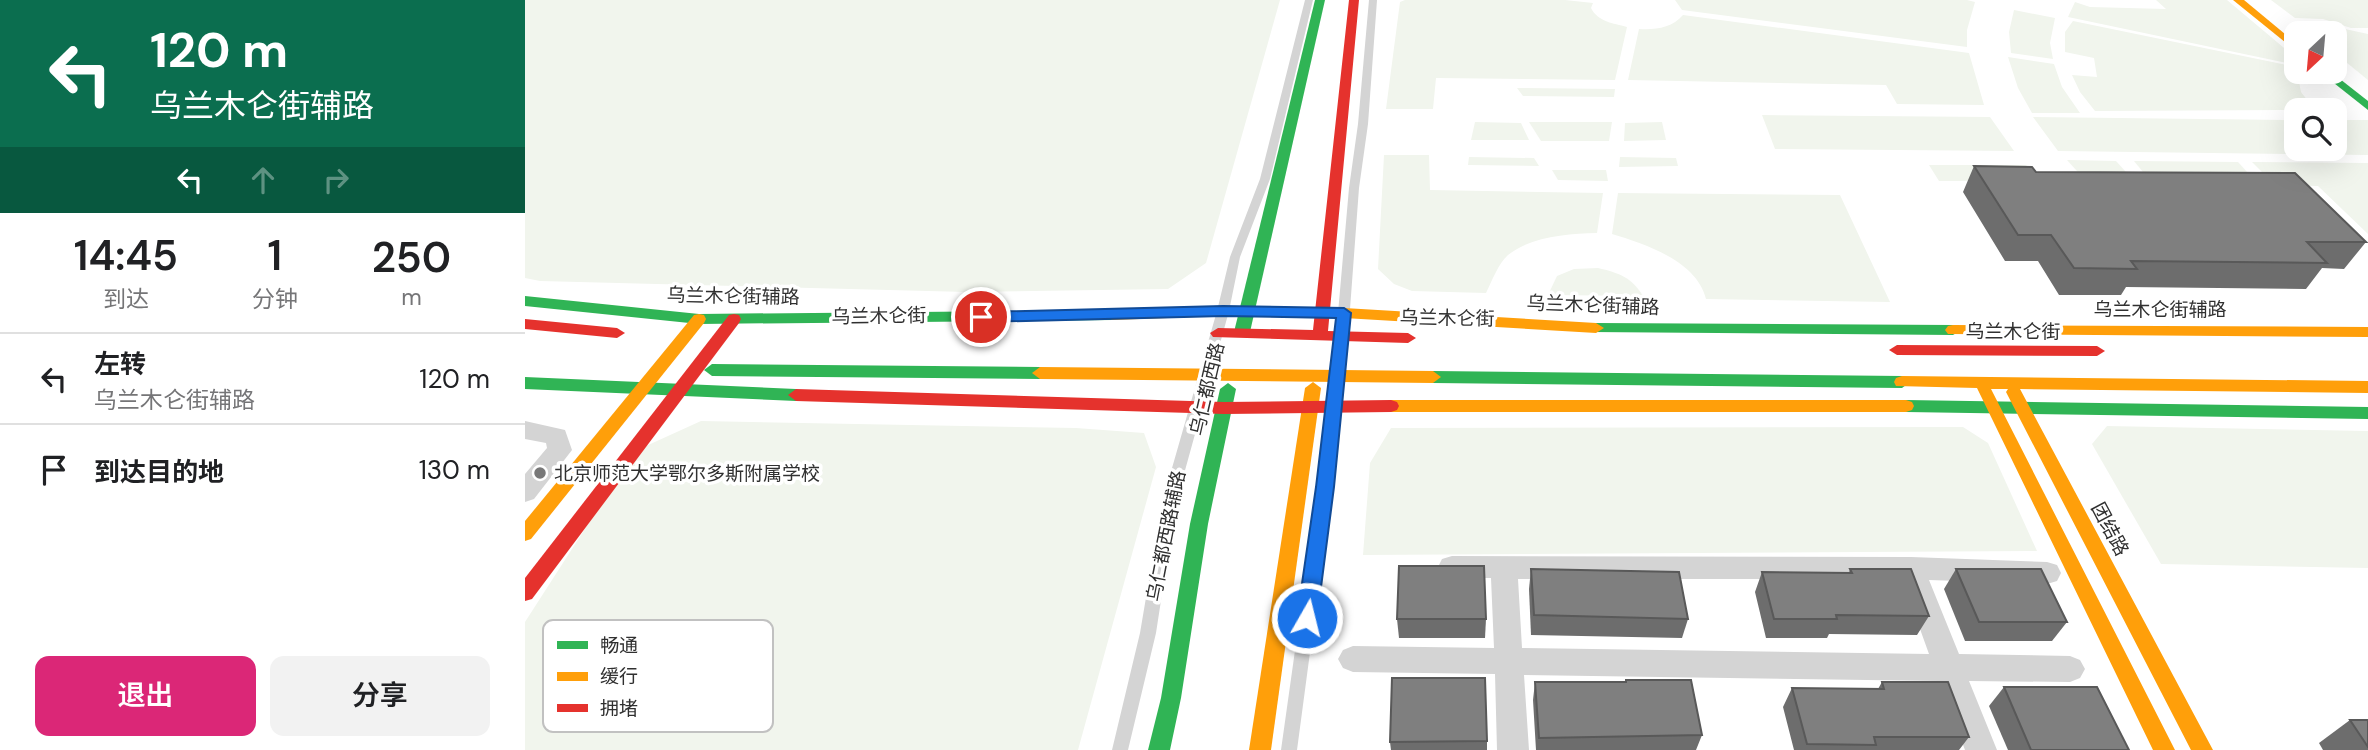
<!DOCTYPE html>
<html lang="zh">
<meta charset="utf-8">
<style>
body{margin:0;font-family:"DM Sans","Noto Sans SC",sans-serif;background:#f2f2f2;color:#202124;height:100vh;display:flex;flex-direction:column;font-size:26px;white-space:nowrap}
*{box-sizing:border-box;margin:0}
p{font-size:23px;color:#757577}
.icon{flex:none;width:38px;height:38px;fill:none;stroke:currentColor;stroke-width:2;stroke-linecap:round;stroke-linejoin:round}
.map{position:relative;flex:1;overflow:hidden}
.details{display:flex;flex-direction:column;background:#fff;width:525px}
.details>*{flex:none}
.guide{background:#0b6e4f;color:#fff;overflow:hidden}
.needle{width:46px;rotate:206deg}
.controls{position:absolute;left:1759px;top:21px;display:grid;gap:14px}
.controls a{display:grid;place-items:center;width:63px;height:63px;border-radius:14px;background:#fff;box-shadow:0 7px 28px #0002;font-size:35px}
.pin{position:absolute;display:grid;place-items:center;width:60px;height:60px;color:#fff;margin:-30px;border:4px solid #fff;border-radius:50%;box-shadow:0 2px 7px #0007}
.me{position:absolute;width:77px;margin:-38px;rotate:8deg;stroke-linejoin:round;filter:drop-shadow(0 0 5px #0008)}
.turn{display:flex;align-items:center;gap:24px;height:147px;padding:0 35px;font-size:32px}
.turn .icon{width:91px;height:91px;stroke-width:2.5}
.turn b{display:block;font-size:49px;line-height:60px}
.lanes{display:flex;align-items:center;height:66px;padding:0 35px;background:#0003;justify-content:center;gap:35px;direction:ltr}
.lanes .off{opacity:.35}
.eta{display:flex;justify-content:space-evenly;align-items:center;height:119px;text-align:center}
.eta b{font-size:42px;font-weight:600;line-height:49px}
.action{display:flex;gap:14px;margin-top:auto;padding:14px 35px}
.action a{flex:1;height:80px;border-radius:14px;background:#db2777;color:#fff;font-size:28px;font-weight:600;line-height:80px;text-align:center}
.action a+a{background:#f2f2f2;color:#202124}
ul{padding:0;list-style:none}
li{display:flex;align-items:center;gap:21px;height:91px;padding:0 35px;border-top:2px solid #e0e0e0}
li div{flex:1}
li b{display:block;font-size:26px}
li em{font-style:normal}
main{display:flex;flex:1;min-height:0}
.map>svg:first-child{display:block}
.green{fill:#f1f5ed}
.lines{fill:none;stroke-linecap:round;stroke-linejoin:round}
.lane{fill:#d4d4d4;fill-rule:evenodd}
.street{fill:#d4d4d4;fill-rule:evenodd}
.fast{fill:#30b455;fill-rule:evenodd}
.slow{fill:#ff9f0a;fill-rule:evenodd}
.jam{fill:#e5322d;fill-rule:evenodd}
.wall{fill:#6d6d6d}
.building{fill:#7f7f7f;stroke:#595959;stroke-width:2}
.route{fill:#1a73e8;stroke:#114b97;stroke-width:2}
.poi-dot{fill:#787878;stroke:#fff;stroke-width:2.5}
.labels{text-anchor:middle;dominant-baseline:central;stroke-width:7;stroke-linejoin:round;paint-order:stroke}
.street-label{font-size:19px;fill:#303030;stroke:#fff}
.poi-label{font-size:19px;fill:#303030;stroke:#fff;text-anchor:start}
.key{fill:#fff;stroke:#c1c1c1;stroke-width:2}
.key-label{font-size:19px;fill:#303030}
</style>
<main>
<section class="details">
<div class="guide">
<div class="turn"><svg class="icon" aria-label="left" viewBox="0 0 24 24"><path d="M17 20v-9H6M10 6l-5 5 5 5"/></svg><div><b>120 m</b>乌兰木仑街辅路</div></div>
<div class="lanes"><svg class="icon" aria-label="left" viewBox="0 0 24 24"><path d="M17 20v-9H6M10 6l-5 5 5 5"/></svg><svg class="icon off" aria-label="ahead" viewBox="0 0 24 24"><path d="M12 20V5M6 11l6-6 6 6"/></svg><svg class="icon off" aria-label="right" viewBox="0 0 24 24"><path d="M7 20v-9h11M14 6l5 5-5 5"/></svg></div>
</div>
<div class="eta">
<div><b>14:45</b><p>到达</p></div>
<div><b>1</b><p>分钟</p></div>
<div><b>250</b><p>m</p></div>
</div>
<ul>
<li><svg class="icon" aria-label="left" viewBox="0 0 24 24"><path d="M17 20v-9H6M10 6l-5 5 5 5"/></svg><div><b>左转</b><p>乌兰木仑街辅路</p></div><em>120 m</em></li>
<li><svg class="icon" aria-label="arrive" viewBox="0 0 24 24"><path d="M6 21V4h12l-3 4 3 4H6"/></svg><div><b>到达目的地</b></div><em>130 m</em></li>
</ul>
<div class="action"><a>退出</a><a>分享</a></div>
</section>
<div class="map">
<svg width="1843" height="750" viewBox="0 0 1843 750">
<rect width="100%" height="100%" fill="#fff"/>
<!-- green -->
<g class="green">
<path d="M0,0H755L681,263L643,289L442,292L15,281L0,278Z"/>
<path d="M880,0H1040L1068,3L1066,8C1073,22 1088,23 1102,27L1090,80L911,78L908,109H861L875,2Z"/>
<path d="M1150,0H1442L1450,2L1442,30V47L1157,10Z"/>
<path d="M1631,0H1702L1771,58L1766,64L1543,17L1550,2L1565,7L1641,9Z"/>
<path d="M1746,0H1843V28H1826L1798,19L1770,18Z"/>
<path d="M1489,10L1530,18L1525,43L1528,59L1486,53L1484,32Z"/>
<path d="M1158,15L1444,53L1459,105L1372,104L1361,85L1103,80L1114,29C1130,30 1147,28 1158,15Z"/>
<path d="M1548,21L1771,67L1776,92L1790,110L1570,111L1555,92L1547,75L1572,77L1569,58L1540,52V32Z"/>
<path d="M1788,22L1843,34V80L1810,53V33H1785L1773,24Z"/>
<path d="M1483,57L1529,64L1537,87L1555,113H1507L1493,88Z"/>
<path d="M992,88L1090,89L1089,97L998,96Z"/>
<path d="M1237,115L1465,117L1489,151L1250,149Z"/>
<path d="M1508,117L1771,120V149H1810V120H1843V155L1533,151Z"/>
<path d="M950,122L996,123L1004,140H946Z"/>
<path d="M1004,122H1087L1084,141H1016Z"/>
<path d="M1137,122L1141,140L1099,141L1100,123Z"/>
<path d="M859,155H904L905,190L1078,193L1072,233C1042,234 1007,236 983,255C973,264 967,281 961,293L887,291L869,284L853,269Z"/>
<path d="M944,157L1009,158L1014,166L943,165Z"/>
<path d="M1095,157L1151,158L1153,166L1094,167Z"/>
<path d="M1542,160L1591,161L1610,182H1562Z"/>
<path d="M1609,161L1713,162L1733,184L1627,183Z"/>
<path d="M1727,162L1843,163V234L1793,186L1750,185Z"/>
<path d="M1404,165H1501L1515,181H1414Z"/>
<path d="M1027,170H1081L1083,181L1033,180Z"/>
<path d="M1093,193L1315,195L1365,302L1181,299C1172,261 1120,244 1087,234Z"/>
<path d="M1073,268C1094,273 1106,277 1118,296L1023,295L1032,276L1049,269Z"/>
<path d="M176,421L551,428L619,433L631,467L553,750H0V622L110,451Z"/>
<path d="M1582,426L1843,431V568L1636,564L1567,444Z"/>
<path d="M1438,427L1463,443L1512,551L838,555L845,463L866,428Z"/>
</g>
<g class="lines">
<!-- lane -->
<g class="lane">
<path d="M780,0H788L745,179L715,257L704,311L651,503L631,633L603,750H587L615,633L637,503L692,311L705,257L735,179Z"/>
<path d="M844,0H852L843,124L834,188L823,336L807,487L772,750H756L793,487L811,336L824,188L833,124Z"/>
</g>
<!-- street -->
<g class="street">
<path d="M0,421L40,430L47,450L9,499L0,502V474L22,448L21,443L0,439Z"/>
<path d="M927,556L1386,557L1522,562L1532,565L1536,573L1532,581L1522,584L1404,580L1434,654L1545,656L1555,660L1560,669L1555,678L1545,682L1444,681L1472,750H1440L1414,681L999,675L1004,750H972L970,674L828,672L818,668L813,659L818,650L828,646L969,648L966,578H927L917,575L913,567L917,559ZM993,579H1377L1404,654L997,648Z"/>
</g>
<!-- fast -->
<g class="fast">
<path d="M790,0H800L725,332L717,337L709,332Z"/>
<path d="M1795,72H1806L1843,101V110Z"/>
<path d="M0,296L174,314L587,310L594,315L587,320L174,324L0,306Z"/>
<path d="M1071,323L1428,325L1436,330L1428,335L1066,332L1063,328Z"/>
<path d="M187,364L515,367L523,373L515,379L187,376L179,370Z"/>
<path d="M908,371L1377,376L1385,382L1377,388L908,383L900,377Z"/>
<path d="M0,377L271,389L279,395L271,401L0,389Z"/>
<path d="M703,383L711,389L683,524L656,698L645,750H623L636,698L665,524L695,389Z"/>
<path d="M1381,400L1843,407V419L1381,412L1375,410L1373,406L1375,402Z"/>
</g>
<!-- slow -->
<g class="slow">
<path d="M1708,0H1719L1771,43V51Z"/>
<path d="M698,306L819,308L1071,323L1079,328L1071,333L819,318L698,316L587,320L580,315L587,310Z"/>
<path d="M174,314L179,315L181,319L179,323L6,539L0,541V521L169,315Z"/>
<path d="M1428,325L1843,327V337L1423,334L1420,330L1423,326Z"/>
<path d="M515,367L908,371L916,377L908,383L515,379L507,373Z"/>
<path d="M1377,376L1843,381V393L1495,389L1688,750H1666L1481,392L1483,389H1466L1650,750H1628L1452,388L1371,386L1369,382L1371,378Z"/>
<path d="M788,382L796,388L746,750H724L780,388Z"/>
<path d="M866,400H1381L1387,402L1389,406L1387,410L1381,412H866L860,410L858,406L860,402Z"/>
</g>
<!-- jam -->
<g class="jam">
<path d="M824,0H834L803,331L883,333L891,338L883,343L688,337L685,333L693,328L788,330Z"/>
<path d="M209,314L214,315L216,319L214,323L7,599L0,601V578L204,315Z"/>
<path d="M0,319L92,328L100,333L92,338L0,329Z"/>
<path d="M1372,345L1572,346L1580,351L1572,356L1372,355L1364,350Z"/>
<path d="M271,389L699,402L866,400L872,402L874,406L872,410L866,412L699,414L271,401L263,395Z"/>
</g>
</g>
<!-- wall -->
<g class="wall">
<path d="M1449,166L1511,172L1841,242L1819,269L1797,268L1781,289L1601,287L1596,295H1534L1513,261H1480L1438,192Z"/>
<path d="M1006,569L1163,619L1157,638L1006,635L1004,589Z"/>
<path d="M1325,569L1404,616L1392,635L1304,634L1302,638H1241L1230,592L1237,572L1324,573Z"/>
<path d="M1431,569L1542,622L1527,641H1440L1419,589Z"/>
<path d="M872,619H961L960,638H874Z"/>
<path d="M1101,680L1177,735L1171,750H1011L1008,700L1010,682H1100Z"/>
<path d="M1357,682L1444,737L1434,750H1269L1258,707L1267,688L1353,689Z"/>
<path d="M1479,687L1604,750H1483L1464,706Z"/>
<path d="M1825,720H1843V750H1798L1794,743Z"/>
<path d="M962,741V750H866L865,742Z"/>
</g>
<!-- building -->
<g class="building">
<path d="M1449,166L1507,167L1511,172L1770,173L1841,242H1782L1802,263L1606,261L1612,269L1549,268L1526,235H1493Z"/>
<path d="M874,566H959L961,619H872Z"/>
<path d="M1006,569L1154,572L1163,619L1009,615Z"/>
<path d="M1325,569H1386L1404,616L1311,615L1312,619H1249L1237,572L1327,573Z"/>
<path d="M1431,569H1516L1542,622H1454Z"/>
<path d="M867,678H960L962,741L865,742Z"/>
<path d="M1101,680H1166L1177,735L1014,738L1010,682H1101Z"/>
<path d="M1357,682H1423L1444,737H1349L1351,745L1282,744L1267,688L1359,689Z"/>
<path d="M1479,687H1572L1604,750H1506Z"/>
<path d="M1825,720H1843V747Z"/>
</g>
<!-- route -->
<path class="route" d="M698,306L819,308L826,313L809,487L792,618L789,624L782,627L775,624L772,618L791,487L811,318L698,316L456,322L449,317L456,312Z"/>
<!-- markers -->
<circle class="poi-dot" cx="15" cy="473" r="7"/>
<g class="labels">
<!-- street labels -->
<g class="street-label">
<text transform="translate(208 296) rotate(1)">乌兰木仑街辅路</text>
<text transform="translate(1068 305) rotate(2)">乌兰木仑街辅路</text>
<text x="1635" y="309">乌兰木仑街辅路</text>
<text transform="translate(354 316) rotate(-1)">乌兰木仑街</text>
<text transform="translate(922 318) rotate(1)">乌兰木仑街</text>
<text x="1488" y="331">乌兰木仑街</text>
<text transform="translate(682 389) rotate(-77)">乌仁都西路</text>
<text transform="translate(1585 529) rotate(62)">团结路</text>
<text transform="translate(641 536) rotate(-79)">乌仁都西路辅路</text>
</g>
<!-- poi labels -->
<g class="poi-label">
<text x="29" y="473">北京师范大学鄂尔多斯附属学校</text>
</g>
</g>
<!-- legend -->
<rect x="18" y="620" width="230" height="112" rx="10" class="key"/>
<rect x="32" y="641" width="31" height="8" fill="#30b455"/>
<rect x="32" y="672" width="31" height="9" fill="#ff9f0a"/>
<rect x="32" y="704" width="31" height="8" fill="#e5322d"/>
<g class="key-label">
<text x="75" y="652">畅通</text>
<text x="75" y="683">缓行</text>
<text x="75" y="715">拥堵</text>
</g>
</svg>
<div class="controls">
<a><svg class="needle" viewBox="-14 -14 28 28"><path d="M0-13l5 13h-10z" fill="#e53935"/><path d="M0 13l5-13h-10z" fill="#757577"/></svg></a>
<a><svg class="icon" aria-label="search" viewBox="0 0 24 24"><circle cx="10" cy="10" r="6"/><path d="M15 15l6 6"/></svg></a>
</div>
<div class="pin" style="left:456px;top:317px;background:#d93025"><svg class="icon" aria-label="arrive" viewBox="0 0 24 24"><path d="M6 21V4h12l-3 4 3 4H6"/></svg></div>
<svg class="me" style="left:782px;top:618px" viewBox="-20 -20 40 40"><circle r="17" fill="#1a73e8" stroke="#fff" stroke-width="3"/><path d="M0-11L8 9 0 5-8 9z" fill="#fff"/></svg>
</div>
</main>
